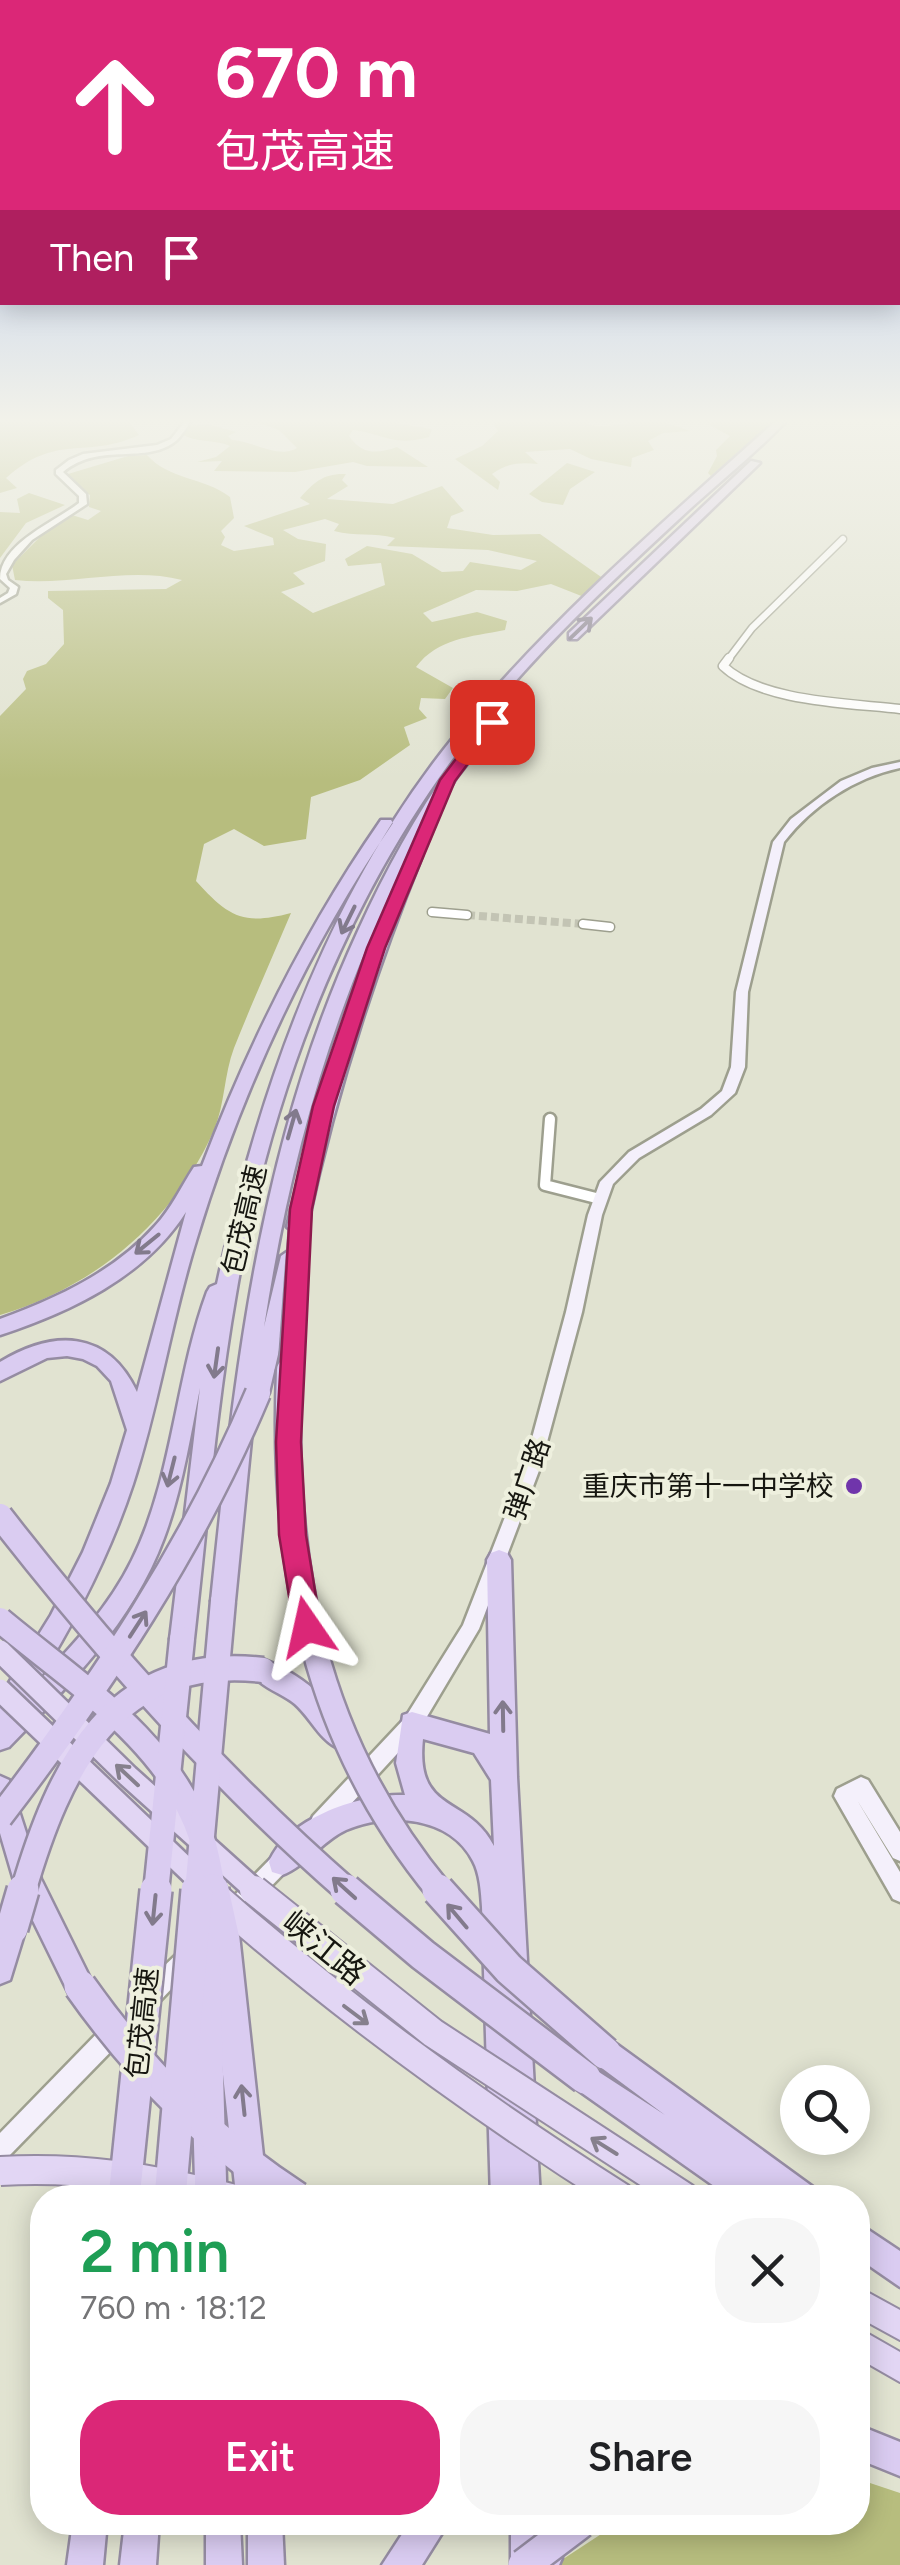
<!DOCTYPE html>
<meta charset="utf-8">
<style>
body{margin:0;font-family:Figtree,"Noto Sans SC",sans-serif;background:#f6f6f6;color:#202124;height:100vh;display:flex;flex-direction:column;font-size:38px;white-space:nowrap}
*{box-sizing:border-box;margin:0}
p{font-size:32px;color:#757577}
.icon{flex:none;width:55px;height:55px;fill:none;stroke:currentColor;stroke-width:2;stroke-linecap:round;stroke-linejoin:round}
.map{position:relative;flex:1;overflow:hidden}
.sheet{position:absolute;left:30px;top:2185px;width:840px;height:350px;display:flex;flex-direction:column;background:#fff;border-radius:40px;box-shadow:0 5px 25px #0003}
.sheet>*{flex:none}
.hud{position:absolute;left:0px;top:0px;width:900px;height:305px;box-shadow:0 5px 25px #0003;background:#db2777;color:#fff;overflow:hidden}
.controls{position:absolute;left:780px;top:2065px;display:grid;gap:20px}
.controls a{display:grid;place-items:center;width:90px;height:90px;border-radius:50%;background:#fff;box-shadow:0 5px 25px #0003;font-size:50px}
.pin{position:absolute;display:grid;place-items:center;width:85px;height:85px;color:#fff;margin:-42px;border-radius:20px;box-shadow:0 5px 15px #0006}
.me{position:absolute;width:110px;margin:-55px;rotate:349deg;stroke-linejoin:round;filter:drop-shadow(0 0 8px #0008)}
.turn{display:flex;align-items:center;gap:35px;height:210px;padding:0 50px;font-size:45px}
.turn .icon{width:130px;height:130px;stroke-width:2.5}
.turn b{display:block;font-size:70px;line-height:85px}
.then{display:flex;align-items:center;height:95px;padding:0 50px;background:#0003;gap:20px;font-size:38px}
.round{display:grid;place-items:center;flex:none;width:105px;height:105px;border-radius:40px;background:#f6f6f6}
.head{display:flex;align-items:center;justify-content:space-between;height:170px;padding:0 50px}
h1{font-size:60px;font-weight:600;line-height:75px;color:#1e9e55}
.button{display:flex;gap:20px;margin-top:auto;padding:20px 50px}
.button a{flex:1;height:115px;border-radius:40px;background:#db2777;color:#fff;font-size:40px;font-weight:600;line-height:115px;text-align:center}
.button a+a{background:#f6f6f6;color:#202124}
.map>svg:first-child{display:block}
.green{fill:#b7bd7e;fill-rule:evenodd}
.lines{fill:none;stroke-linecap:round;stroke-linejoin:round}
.minor-tunnel{stroke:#c3c4b4;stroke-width:8;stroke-dasharray:8 4;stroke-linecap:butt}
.minor-far2-casing{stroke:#9d9f8e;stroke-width:9}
.minor-far1-casing{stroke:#9d9f8e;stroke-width:11}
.minor-casing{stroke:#9d9f8e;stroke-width:15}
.tertiary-casing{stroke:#9d9f8e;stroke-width:5}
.secondary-casing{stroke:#9d9f8e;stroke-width:5}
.trunk-casing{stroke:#958ca2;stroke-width:4}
.motorway-casing{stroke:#958ca2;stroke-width:5}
.minor-far2{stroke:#fff;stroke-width:6}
.minor-far1{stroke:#fff;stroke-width:8}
.minor{stroke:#fff;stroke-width:10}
.tertiary{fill:#fff;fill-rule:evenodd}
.secondary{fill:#f4f0fb;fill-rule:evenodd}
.trunk{fill:#e2d6f4;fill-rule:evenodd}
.motorway{fill:#daccf1;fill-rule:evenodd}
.trunk-bridge-far1-casing{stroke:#958ca2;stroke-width:26;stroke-linecap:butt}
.trunk-bridge-casing{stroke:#958ca2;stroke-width:32;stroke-linecap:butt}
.motorway-bridge-far2-casing{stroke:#958ca2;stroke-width:24;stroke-linecap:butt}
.motorway-bridge-far1-casing{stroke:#958ca2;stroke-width:29;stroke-linecap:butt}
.motorway-bridge-casing{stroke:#958ca2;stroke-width:36;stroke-linecap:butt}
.trunk-bridge-far1{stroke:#e2d6f4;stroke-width:21}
.trunk-bridge{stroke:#e2d6f4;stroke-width:28}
.motorway-bridge-far2{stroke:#daccf1;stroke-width:19}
.motorway-bridge-far1{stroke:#daccf1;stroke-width:24}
.motorway-bridge{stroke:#daccf1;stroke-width:31}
.oneway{stroke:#827a8c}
.oneway2{stroke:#86808d}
.route{fill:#db2777;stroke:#8e194d;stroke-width:2.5}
.poi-dot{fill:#7035ab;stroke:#eef0de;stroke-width:4}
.labels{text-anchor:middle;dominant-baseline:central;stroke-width:8;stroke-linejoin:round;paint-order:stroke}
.street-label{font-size:28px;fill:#161610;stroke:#eef0de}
.poi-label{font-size:28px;fill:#161610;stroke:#eef0de;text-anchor:end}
.near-street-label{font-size:32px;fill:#161610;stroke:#eef0de}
</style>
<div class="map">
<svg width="900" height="2565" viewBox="0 0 900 2565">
<rect width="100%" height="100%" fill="#e1e3d1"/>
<!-- green -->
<g class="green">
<path d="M0,421H128L139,435C84,460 58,432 6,478L17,488L0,493Z"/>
<path d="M254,421H383L432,429L429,437C393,447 385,434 353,430L349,436C362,455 377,454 397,447L428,467L367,466L353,462L295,472L214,471L222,461L197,462L216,457L230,446C214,439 195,443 182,434L189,426L208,424L236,432L228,436L232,440C256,442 279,459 297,448L279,430Z"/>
<path d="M585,421C595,433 632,420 651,421C665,421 678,427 690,431L663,433L648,441L654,450L632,458L631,467L591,459L570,449L525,452L538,464C520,462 507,463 492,474L500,482L498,490L455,459L482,446L498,431L493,424L498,422Z"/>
<path d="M717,421H773L711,476L708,473L717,456L716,450L730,436L708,424Z"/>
<path d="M147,455C169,480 204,477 230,497L234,518L221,531L225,537L221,545L234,551L274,545L273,538L244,526L310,504L300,498C314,482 324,473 346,474L342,480L348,486L327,499L393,504L442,486L464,511L451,516L447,528L493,535L540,534L604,579L584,597L551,584L517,591L476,590L423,613L432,622L477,612L507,621L505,630C470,637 438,638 416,667L453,688L445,699L421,698L419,709L427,718L404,727L410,745L360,780L311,797L306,839L264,846L234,829L204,844L196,881C228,916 242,926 291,913C272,958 252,1003 234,1048C224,1074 225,1104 214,1130C174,1221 95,1287 0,1315V716L26,689L23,679L27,671L46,664L64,644L63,610L48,598V591L166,589L182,580C129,566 71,586 15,580L12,565L53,524L72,515L88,520L101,511L89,507L90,495L69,481L68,474L128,456ZM325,519L339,524L334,531C356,537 373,532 395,538L387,546L488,550L537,561L521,570L470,562L463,571L442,572L412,554L367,546L345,559L348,566L381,563L385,585L313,613L281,592L305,584L293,573L325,561L326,544L298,539L283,530Z"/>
<path d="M567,463L595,472L570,489L563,505L542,502L529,494Z"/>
<path d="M29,493L65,505L26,523L0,558V512L20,513L17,499Z"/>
<path d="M858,2479L900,2493V2565H554L618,2523L858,2522Z"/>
</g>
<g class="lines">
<!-- minor-tunnel -->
<path class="minor-tunnel" d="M467,915L583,924"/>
<defs>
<path id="minor-far2" d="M727,661L752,628L843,539"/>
<g id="minor-far1">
<path d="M729,658L723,666C761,702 849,703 900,709"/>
<path d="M432,912L467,915"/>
<path d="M583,924L610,927"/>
</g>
<path id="minor" d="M550,1119L545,1185L600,1199"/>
<path id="tertiary" d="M185,421H191C187,427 182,435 177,440C147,466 100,441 63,472L86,494L87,504L32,540L14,560L6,574L8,580L18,587L16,594L0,603V598L8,593L10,588L0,579C0,543 55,522 79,503V496L56,474V470L69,460L83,454L157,445L171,439Z"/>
<g id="secondary">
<path d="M900,762V768C854,778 813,805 784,842L748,992L745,1067L735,1093L711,1115L639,1158L613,1184L602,1215L582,1312L540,1468L479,1629L419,1730L327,1830L320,1833L313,1830L310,1823L313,1816L405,1718L463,1625L524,1468L566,1312L588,1215L600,1182L629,1152L701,1109L722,1091L731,1067L736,992L773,842L791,819L841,781L872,768Z"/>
<path d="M861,1777L868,1780L900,1832V1861L893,1858L857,1800L900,1872V1902L893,1899L834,1796L837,1789Z"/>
<path d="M286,1847L293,1850L296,1857L293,1864L236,1922L229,1925L222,1922L219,1915L222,1908L279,1850Z"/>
<path d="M188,1946L195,1950L199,1957L195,1964L156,2005L148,2008L140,2005L137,1997L140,1989L181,1950Z"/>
<path d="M118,2017L126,2020L129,2028L126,2036L8,2157L0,2160V2133L110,2020Z"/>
</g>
<g id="trunk">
<path d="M858,2287L900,2310V2340L858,2317Z"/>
<path d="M858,2328L900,2352V2382L858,2358Z"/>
</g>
<g id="motorway">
<path d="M776,421H786C757,452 723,479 691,508C623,571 554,634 494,706C355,871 272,1082 236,1294C216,1408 207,1524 194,1639L191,1647L182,1650L173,1647L170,1639L200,1388C190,1438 182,1490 164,1538C133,1622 70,1684 9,1747L0,1750V1697L51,1615L83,1552L111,1483L127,1430L111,1381L97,1366L83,1359L67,1356L47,1358L0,1381V1362C54,1329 108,1330 137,1392L186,1212C145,1277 70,1312 0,1335V1319C57,1298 114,1272 155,1226C171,1209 181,1187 194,1167L202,1166C249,1043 306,928 381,820H391L393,823C306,951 241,1092 196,1241C171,1321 159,1405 133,1484C110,1554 76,1620 37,1683C73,1645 109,1607 132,1560C173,1477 175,1379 207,1292L210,1287L217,1284C258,1092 327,894 452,739C548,621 663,522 776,421Z"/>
<path d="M751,461L760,463L577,639H569V633Z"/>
<path d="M493,712L505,715L456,778L411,852L422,856C373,977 334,1099 307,1227L297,1234L287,1227C314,1107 351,990 399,877C328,1020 288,1170 264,1327L281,1256L291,1249L301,1256L269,1393L266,1399L255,1400L235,1601L231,1609L223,1612L215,1609L211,1601C235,1369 259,1145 358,931C394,852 436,778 493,712Z"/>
<path d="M499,1550L507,1553L511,1560L517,1777L540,2198H491L482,1907C481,1892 480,1874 473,1861C450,1816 388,1812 346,1830C322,1841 306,1866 282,1875L272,1872L269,1862C287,1818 361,1793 405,1795L396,1763L403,1715L412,1712L490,1734L487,1560L491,1553ZM423,1739L474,1753L491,1780L494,1846C467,1794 415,1815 423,1739Z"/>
<path d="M263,1659C297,1672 338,1703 353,1737L349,1746L340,1749C320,1741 311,1718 295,1704C281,1692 258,1687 251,1670L254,1662Z"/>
<path d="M0,1776L9,1780L41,1879L94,1986L90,1996L80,2000L70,1996L15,1884L0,1833Z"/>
<path d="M12,1914L22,1918L26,1928L10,1980L0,1984V1923L2,1918Z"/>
<path d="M605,2038L615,2043L813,2187L817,2198L772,2195L773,2198H731L575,2088L570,2078L575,2068L585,2063L665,2115L595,2063L590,2053L595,2043Z"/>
<path d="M858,2223L900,2251V2287L858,2258Z"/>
<path d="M858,2425L900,2442V2476L858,2459Z"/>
<path d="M73,2522H107L103,2565H67Z"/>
<path d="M125,2522H159L156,2565H120Z"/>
<path d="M206,2522H240L242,2565H206Z"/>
<path d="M248,2522H282L284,2565H248Z"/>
<path d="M410,2522H449L422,2565H382Z"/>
<path d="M511,2522H559L562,2558L559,2565H511Z"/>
</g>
</defs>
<!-- minor-far2 casing -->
<use href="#minor-far2" class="minor-far2-casing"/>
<!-- minor-far1 casing -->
<use href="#minor-far1" class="minor-far1-casing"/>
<!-- minor casing -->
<use href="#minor" class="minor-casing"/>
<!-- tertiary casing -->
<use href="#tertiary" class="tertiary-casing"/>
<!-- secondary casing -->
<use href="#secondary" class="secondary-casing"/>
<!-- trunk casing -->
<use href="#trunk" class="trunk-casing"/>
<!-- motorway casing -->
<use href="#motorway" class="motorway-casing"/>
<!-- minor-far2 -->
<use href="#minor-far2" class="minor-far2"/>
<!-- minor-far1 -->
<use href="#minor-far1" class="minor-far1"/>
<!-- minor -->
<use href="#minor" class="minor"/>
<!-- tertiary -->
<use href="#tertiary" class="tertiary"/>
<!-- secondary -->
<use href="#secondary" class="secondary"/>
<!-- trunk -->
<use href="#trunk" class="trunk"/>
<!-- motorway -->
<use href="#motorway" class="motorway"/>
<defs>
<g id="trunk-bridge-far1">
<path d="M0,1651L128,1776L257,1892"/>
<path d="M0,1690L211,1892"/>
</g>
<g id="trunk-bridge">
<path d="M208,1890C338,2005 475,2105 622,2198"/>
<path d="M254,1890L433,2033L686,2198"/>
<path d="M0,2171C79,2166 154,2178 231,2198"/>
</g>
<path id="motorway-bridge-far2" d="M289,1372L301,1209"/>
<g id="motorway-bridge-far1">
<path d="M289,1370C281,1564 313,1739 440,1892"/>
<path d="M0,1516C106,1652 219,1779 349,1892"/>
<path d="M0,1620C74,1682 171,1742 202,1839C208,1856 210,1875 214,1892"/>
<path d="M0,1817C102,1684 193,1548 258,1393"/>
<path d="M23,1892C59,1768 113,1653 263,1670"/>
<path d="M156,1892L182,1639"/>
<path d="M197,1892L223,1601"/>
</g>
<g id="motorway-bridge">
<path d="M213,1890L224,1940L252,2198"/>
<path d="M346,1890L423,1955L585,2078"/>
<path d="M438,1890L509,1969L605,2053"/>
<path d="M12,1928L23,1890"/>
<path d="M204,1950L211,2198"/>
<path d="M80,1986C140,2071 209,2141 297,2198"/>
<path d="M124,2198L156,1890"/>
<path d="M170,2198L197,1890"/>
<path d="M524,2565L581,2522"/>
</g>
</defs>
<!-- trunk-bridge-far1 casing -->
<use href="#trunk-bridge-far1" class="trunk-bridge-far1-casing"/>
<!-- trunk-bridge casing -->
<use href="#trunk-bridge" class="trunk-bridge-casing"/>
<!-- motorway-bridge-far2 casing -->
<use href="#motorway-bridge-far2" class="motorway-bridge-far2-casing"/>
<!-- motorway-bridge-far1 casing -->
<use href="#motorway-bridge-far1" class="motorway-bridge-far1-casing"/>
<!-- motorway-bridge casing -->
<use href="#motorway-bridge" class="motorway-bridge-casing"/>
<!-- trunk-bridge-far1 -->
<use href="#trunk-bridge-far1" class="trunk-bridge-far1"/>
<!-- trunk-bridge -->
<use href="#trunk-bridge" class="trunk-bridge"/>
<!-- motorway-bridge-far2 -->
<use href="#motorway-bridge-far2" class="motorway-bridge-far2"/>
<!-- motorway-bridge-far1 -->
<use href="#motorway-bridge-far1" class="motorway-bridge-far1"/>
<!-- motorway-bridge -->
<use href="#motorway-bridge" class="motorway-bridge"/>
</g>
<!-- one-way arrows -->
<defs><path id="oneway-shaft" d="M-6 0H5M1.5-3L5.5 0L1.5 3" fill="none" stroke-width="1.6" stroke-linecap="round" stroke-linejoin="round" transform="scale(2.5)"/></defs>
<g class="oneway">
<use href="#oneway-shaft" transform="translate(581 628) rotate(-44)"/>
<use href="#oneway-shaft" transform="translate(348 920) rotate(116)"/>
<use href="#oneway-shaft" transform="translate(292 1124) rotate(-74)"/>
<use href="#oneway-shaft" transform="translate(147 1244) rotate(141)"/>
<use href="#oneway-shaft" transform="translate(216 1363) rotate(98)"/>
<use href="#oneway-shaft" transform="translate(171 1472) rotate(104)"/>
<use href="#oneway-shaft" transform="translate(138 1624) rotate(-57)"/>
<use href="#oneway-shaft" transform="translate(503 1716) rotate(-91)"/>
<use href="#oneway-shaft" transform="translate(344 1888) rotate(-138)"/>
<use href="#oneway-shaft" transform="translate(154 1910) rotate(96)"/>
<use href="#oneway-shaft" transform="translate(457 1916) rotate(-130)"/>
<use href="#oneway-shaft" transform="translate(243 2100) rotate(-96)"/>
</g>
<g class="oneway2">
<use href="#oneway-shaft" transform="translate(127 1775) rotate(-137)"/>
<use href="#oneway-shaft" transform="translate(356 2015) rotate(37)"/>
<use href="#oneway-shaft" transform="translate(604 2146) rotate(-148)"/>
</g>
<!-- sky -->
<linearGradient id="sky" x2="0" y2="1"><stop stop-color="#9fb8ec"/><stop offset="0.54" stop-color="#f2f2ea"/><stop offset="1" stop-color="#f2f2ea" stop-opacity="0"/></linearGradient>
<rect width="900" height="780" fill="url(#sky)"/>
<!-- route -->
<path class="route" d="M486,719L499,722L455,781L385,948L334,1106L312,1209L301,1442L306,1535L321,1627L317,1636L307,1639L298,1636L294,1627L279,1535L276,1442L290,1209L313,1106L367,948L440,780Z"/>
<!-- markers -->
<circle class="poi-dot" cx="854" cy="1486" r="10"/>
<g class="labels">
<!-- street labels -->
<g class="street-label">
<text transform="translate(244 1220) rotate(-77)">包茂高速</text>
<text transform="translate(527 1479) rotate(-71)">弹广路</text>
<text transform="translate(142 2023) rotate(-84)">包茂高速</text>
</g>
<!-- poi labels -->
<g class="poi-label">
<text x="834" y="1486">重庆市第十一中学校</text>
</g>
<!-- near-street labels -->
<g class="near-street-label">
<text transform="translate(324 1948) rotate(39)">峡江路</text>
</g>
</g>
</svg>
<div class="controls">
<a><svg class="icon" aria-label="search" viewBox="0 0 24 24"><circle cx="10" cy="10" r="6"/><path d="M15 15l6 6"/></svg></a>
</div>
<div class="pin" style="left:492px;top:722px;background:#d93025"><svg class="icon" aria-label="arrive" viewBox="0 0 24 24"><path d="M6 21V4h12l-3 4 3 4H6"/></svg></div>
<svg class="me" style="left:307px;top:1627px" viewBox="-20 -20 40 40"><path d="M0-17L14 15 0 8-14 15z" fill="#db2777" stroke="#fff" stroke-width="4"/></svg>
<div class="hud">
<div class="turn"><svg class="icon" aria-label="ahead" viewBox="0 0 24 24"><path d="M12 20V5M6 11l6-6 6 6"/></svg><div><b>670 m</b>包茂高速</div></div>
<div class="then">Then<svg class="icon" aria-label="arrive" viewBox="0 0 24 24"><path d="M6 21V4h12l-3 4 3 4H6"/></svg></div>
</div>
<section class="sheet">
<div class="head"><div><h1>2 min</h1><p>760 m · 18:12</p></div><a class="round"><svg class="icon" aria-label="close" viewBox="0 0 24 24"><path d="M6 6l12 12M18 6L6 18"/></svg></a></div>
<div class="button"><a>Exit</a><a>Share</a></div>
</section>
</div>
